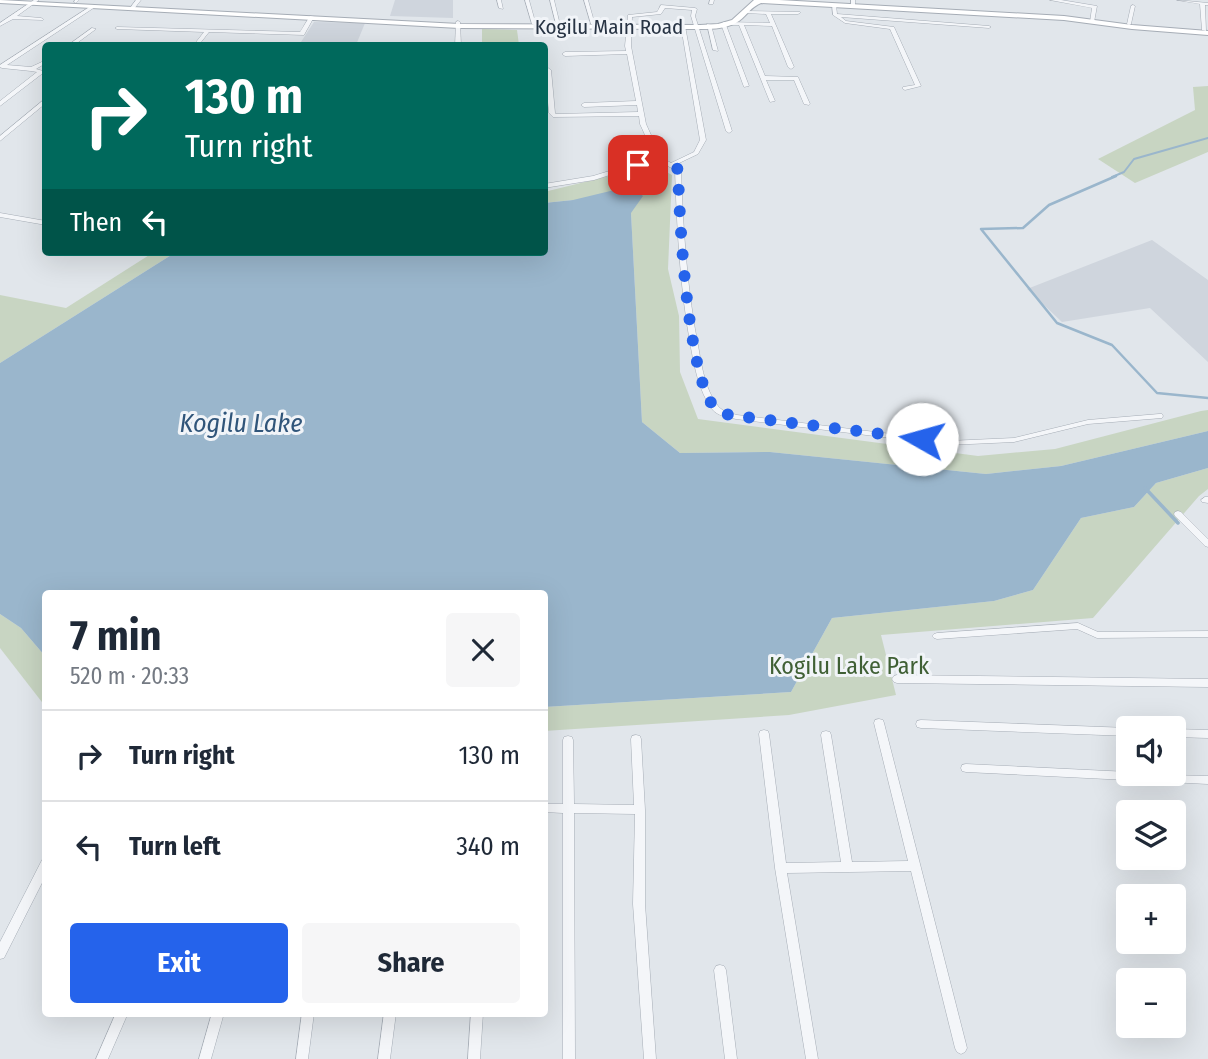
<!DOCTYPE html>
<meta charset="utf-8">
<style>
body{margin:0;font-family:"Fira Sans Condensed",sans-serif;background:#f6f6f7;color:#1f2937;height:100vh;display:flex;flex-direction:column;font-size:26px;white-space:nowrap}
*{box-sizing:border-box;margin:0}
p{font-size:23px;color:#747a83}
.icon{flex:none;width:38px;height:38px;fill:none;stroke:currentColor;stroke-width:2;stroke-linecap:round;stroke-linejoin:round}
.map{position:relative;flex:1;overflow:hidden}
.panel{position:absolute;left:42px;top:590px;width:506px;height:427px;display:flex;flex-direction:column;background:#fff;border-radius:7px;box-shadow:0 7px 28px #0002}
.panel>*{flex:none}
.hud{position:absolute;left:42px;top:42px;width:506px;height:214px;border-radius:7px;box-shadow:0 7px 28px #0002;background:#00695c;color:#fff;overflow:hidden}
.tools{position:absolute;left:1116px;top:716px;display:grid;gap:14px}
.tools a{display:grid;place-items:center;width:70px;height:70px;border-radius:7px;background:#fff;box-shadow:0 7px 28px #0002;font-size:35px}
.pin{position:absolute;display:grid;place-items:center;width:60px;height:60px;color:#fff;margin:-30px;border-radius:14px;box-shadow:0 4px 10px #0006}
.me{position:absolute;width:77px;margin:-38px;rotate:277deg;stroke-linejoin:round;filter:drop-shadow(0 0 5px #0008)}
.turn{display:flex;align-items:center;gap:24px;height:147px;padding:0 28px;font-size:32px}
.turn .icon{width:91px;height:91px;stroke-width:2.5}
.turn b{display:block;font-size:49px;line-height:60px}
.then{display:flex;align-items:center;height:66px;padding:0 28px;background:#0003;gap:14px;font-size:26px}
.round{display:grid;place-items:center;flex:none;width:74px;height:74px;border-radius:7px;background:#f6f6f7}
.overview{display:flex;align-items:center;justify-content:space-between;height:119px;padding:0 28px}
h1{font-size:42px;font-weight:700;line-height:52px}
.cta{display:flex;gap:14px;margin-top:auto;padding:14px 28px}
.cta a{flex:1;height:80px;border-radius:7px;background:#2563eb;color:#fff;font-size:28px;font-weight:700;line-height:80px;text-align:center}
.cta a+a{background:#f6f6f7;color:#1f2937}
ul{padding:0;list-style:none}
li{display:flex;align-items:center;gap:21px;height:91px;padding:0 28px;border-top:2px solid #e0e1e3}
li div{flex:1}
li b{display:block;font-size:26px}
li em{font-style:normal}
.map>svg:first-child{display:block}
.built{fill:#cfd5dd}
.green{fill:#c8d5c2}
.water{fill:#9ab6cc}
.lines{fill:none;stroke-linecap:round;stroke-linejoin:round}
.stream-far2{stroke:#9ab6cc;stroke-width:2}
.stream-far1{stroke:#9ab6cc;stroke-width:2.5}
.stream{stroke:#9ab6cc;stroke-width:3.5}
.street-casing{stroke:#a6adb6;stroke-width:1}
.secondary-casing{stroke:#a6adb6;stroke-width:2}
.street{fill:#f4f6f9;fill-rule:evenodd}
.secondary{fill:#fff;fill-rule:evenodd}
.route{stroke:#2563eb;stroke-width:12;stroke-dasharray:0 21.6}
.labels{text-anchor:middle;dominant-baseline:central;stroke-width:6;stroke-linejoin:round;paint-order:stroke}
.far-street-label{font-size:21px;fill:#283444;stroke:#f1f4f8}
.park-label{font-size:24px;fill:#406035;stroke:#f1f4f8}
.water-label{font-size:26px;font-style:italic;fill:#30557a;stroke:#f1f4f8}
</style>
<div class="map">
<svg width="1208" height="1059" viewBox="0 0 1208 1059">
<rect width="100%" height="100%" fill="#e1e6eb"/>
<!-- built -->
<g class="built">
<path d="M395,0H453V18L390,16Z"/>
<path d="M314,22L365,23L356,45H299Z"/>
<path d="M1152,240L1208,280V362L1150,308L1062,322L1027,289Z"/>
</g>
<!-- green -->
<g class="green">
<path d="M482,29L517,30L519,45H482Z"/>
<path d="M1208,86V152L1135,183L1098,159L1195,110L1193,87Z"/>
<path d="M654,165L672,175L668,269L679,316L680,372L698,419L978,456L1055,449L1201,411L1208,410V431L1061,466L986,474L770,452L680,453L642,422L631,213L573,200L544,203V192Z"/>
<path d="M154,252H176L0,363V295L66,308Z"/>
<path d="M1208,468V489L1199,496L1093,618L881,635L896,695L789,715L544,731V707L791,692L832,618L994,601L1033,590L1081,518L1134,507L1156,483Z"/>
<path d="M0,614L21,628L45,656V706L0,648Z"/>
</g>
<!-- water -->
<path class="water" d="M631,186L643,196L631,213L642,422L680,453L770,452L986,474L1061,466L1208,431V468L1156,483L1134,507L1081,518L1033,590L994,601L832,618L791,692L544,707V593H46L45,656L21,628L0,614V363L176,252H544V203L573,200Z"/>
<g class="lines">
<!-- stream-far2 -->
<path class="stream-far2" d="M1112,177L1124,172L1134,159L1208,138"/>
<!-- stream-far1 -->
<path class="stream-far1" d="M1116,176L1049,205L1023,228L981,229L1057,323L1112,345L1157,393L1208,398"/>
<!-- stream -->
<path class="stream" d="M1145,488L1178,523"/>
<defs>
<g id="street">
<path d="M34,0H39L17,16L41,18L43,19V20L13,19L0,26V23Z"/>
<path d="M75,0H79L76,3L74,2Z"/>
<path d="M136,0H141L134,9H130V8Z"/>
<path d="M497,0H501L503,9L499,8Z"/>
<path d="M525,0H529L536,25L532,24Z"/>
<path d="M550,0H554L560,25L556,24Z"/>
<path d="M584,0H588L595,25L591,24Z"/>
<path d="M710,0H714L713,4H709Z"/>
<rect x="851" y="0" width="4" height="5"/>
<path d="M1050,0H1061L1097,6L1094,22L1092,23L1090,22L1092,8Z"/>
<path d="M1177,0L1208,3V5H1205L1206,31L1202,30L1200,4Z"/>
<path d="M832,4L836,5L837,14L989,26L991,27L989,28L841,17L846,21L894,27L921,86L905,90L903,89V87L915,85L890,29L845,23L833,15Z"/>
<path d="M661,5L695,8L697,9L695,16L732,131L729,133L726,131L691,16L692,10L665,8L661,14L632,17L631,46L646,124L661,157L671,163L694,152L700,140L681,26L683,25L685,26L706,140L698,154L675,165L681,169C683,230 687,291 699,351C702,369 706,391 718,406C723,412 730,413 737,415L948,441L1014,438L1088,420L1159,414H1162L1163,416L1162,418L1088,424L1014,442L948,445L736,419C728,417 717,416 712,409C699,391 695,369 691,348C680,289 677,229 675,170L657,160L594,180L544,188V184L593,176L655,157L640,124L639,116L553,117L549,113L545,70L548,68L551,70L555,113L556,114L638,112L637,105L584,107L581,105L584,103L636,101L627,54L565,56L562,54L565,52L626,51L625,46L628,15L657,12Z"/>
<path d="M1133,5L1135,6L1131,24L1129,25L1127,24L1131,6Z"/>
<path d="M91,6L95,7L7,65L31,67L46,60V63L36,69L43,71V73L0,106V101L37,72L31,71L2,68L0,67V65Z"/>
<path d="M743,11L800,12V13L798,14H771L794,67L791,69L788,67L772,26L744,25L765,76L798,77L810,104L809,105L804,104L794,80H766L775,101L770,102L739,25H726L749,86L744,87L721,24L724,22L770,23L766,14L745,13H743Z"/>
<path d="M310,16L314,17L304,35L209,32L198,46H193L204,32L117,29L115,28L117,27L300,32Z"/>
<path d="M458,21L460,22L461,46H455L456,22Z"/>
<path d="M707,24L711,25L718,51L713,50Z"/>
<path d="M92,28L96,29L73,46H67Z"/>
<path d="M46,98V103L0,141V136Z"/>
<path d="M0,213L46,221V225L0,217Z"/>
<path d="M1205,497H1208V503L1202,502L1201,500Z"/>
<path d="M1178,511L1181,512L1208,539V547L1205,546L1175,516L1174,514L1175,512Z"/>
<path d="M1078,623L1098,632L1208,631V637L1097,638L1077,629L937,639L934,638L932,636L934,634L937,633Z"/>
<path d="M897,675L1208,679V687L897,683L894,682L892,679L894,676Z"/>
<path d="M879,719L883,720L884,723L967,1048L965,1052L961,1054L957,1052L955,1048L911,871L787,873L818,1059H806L775,868L759,734L760,731L764,730L768,731L769,734L786,863L841,862L821,735L822,732L826,731L830,732L831,735L852,862L908,861L874,723L875,720Z"/>
<path d="M921,720L1129,728V736L921,728L917,727L916,724L917,721Z"/>
<path d="M1174,729L1208,730V738L1174,737Z"/>
<path d="M636,735L640,736L641,739L645,810V904L656,1059H644L633,904L635,814L574,813L575,1059H563V813L544,812V804H563V740L564,737L568,736L572,737L573,740L574,804L634,805L631,739L632,736Z"/>
<path d="M966,764L1129,772V774L1208,776V784L966,772L962,771L961,768L962,765Z"/>
<path d="M46,858V875L4,958L0,959V942L42,860Z"/>
<path d="M720,965L724,966L726,970L737,1059H725L714,970L716,966Z"/>
<path d="M116,1013H128L108,1059H96Z"/>
<path d="M212,1013H224L211,1059H199Z"/>
<path d="M302,1013H314L308,1059H296Z"/>
<path d="M384,1013H396L390,1059H378Z"/>
<path d="M471,1013H483L480,1059H468Z"/>
</g>
<path id="secondary" d="M0,0L459,24L700,25L718,24L732,20L754,0H779L1064,16L1132,25L1208,31V35L1132,29L1064,20L761,3C751,7 747,15 739,21C726,30 708,29 694,29L459,28L0,3Z"/>
</defs>
<!-- street casing -->
<use href="#street" class="street-casing"/>
<!-- secondary casing -->
<use href="#secondary" class="secondary-casing"/>
<!-- street -->
<use href="#street" class="street"/>
<!-- secondary -->
<use href="#secondary" class="secondary"/>
</g>
<g class="lines">
<!-- route -->
<path class="route" d="M638,165L657,158L678,169C679,212 687,382 716,409C721,414 730,415 736,416L922,439"/>
</g>
<g class="labels">
<!-- far-street labels -->
<g class="far-street-label">
<text x="609" y="27">Kogilu Main Road</text>
</g>
<!-- park labels -->
<g class="park-label">
<text x="849" y="666">Kogilu Lake Park</text>
</g>
<!-- water labels -->
<g class="water-label">
<text x="241" y="423">Kogilu Lake</text>
</g>
</g>
</svg>
<div class="tools">
<a><svg class="icon" aria-label="sound" viewBox="0 0 24 24"><path d="M4 9h4l5-4v14l-5-4H4zM17 9q2 3 0 6"/></svg></a>
<a><svg class="icon" aria-label="layers" viewBox="0 0 24 24"><path d="M12 4l9 5-9 5-9-5zM3 14l9 5 9-5"/></svg></a>
<a>+</a>
<a>−</a>
</div>
<div class="pin" style="left:638px;top:165px;background:#d93025"><svg class="icon" aria-label="arrive" viewBox="0 0 24 24"><path d="M6 21V4h12l-3 4 3 4H6"/></svg></div>
<svg class="me" style="left:922px;top:439px" viewBox="-20 -20 40 40"><circle r="19" fill="#fff"/><path d="M0-13L10 11 0 6-10 11z" fill="#2563eb"/></svg>
<div class="hud">
<div class="turn"><svg class="icon" aria-label="right" viewBox="0 0 24 24"><path d="M7 20v-9h11M14 6l5 5-5 5"/></svg><div><b>130 m</b>Turn right</div></div>
<div class="then">Then<svg class="icon" aria-label="left" viewBox="0 0 24 24"><path d="M17 20v-9H6M10 6l-5 5 5 5"/></svg></div>
</div>
<section class="panel">
<div class="overview"><div><h1>7 min</h1><p>520 m · 20:33</p></div><a class="round"><svg class="icon" aria-label="close" viewBox="0 0 24 24"><path d="M6 6l12 12M18 6L6 18"/></svg></a></div>
<ul>
<li><svg class="icon" aria-label="right" viewBox="0 0 24 24"><path d="M7 20v-9h11M14 6l5 5-5 5"/></svg><div><b>Turn right</b></div><em>130 m</em></li>
<li><svg class="icon" aria-label="left" viewBox="0 0 24 24"><path d="M17 20v-9H6M10 6l-5 5 5 5"/></svg><div><b>Turn left</b></div><em>340 m</em></li>
</ul>
<div class="cta"><a>Exit</a><a>Share</a></div>
</section>
</div>
